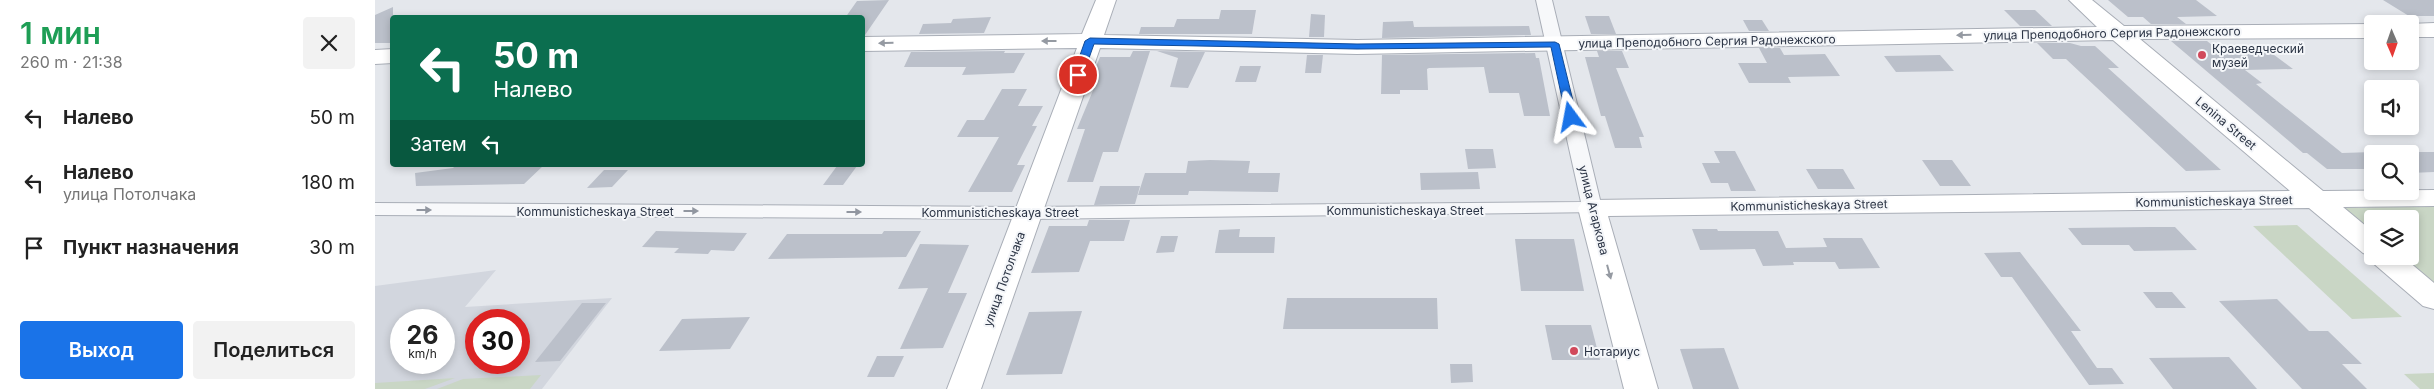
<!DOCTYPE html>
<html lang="ru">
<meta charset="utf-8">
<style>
body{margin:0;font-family:Inter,sans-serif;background:#f2f2f2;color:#222;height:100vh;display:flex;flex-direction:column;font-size:19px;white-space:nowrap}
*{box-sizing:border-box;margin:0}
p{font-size:16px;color:#767676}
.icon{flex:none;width:28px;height:28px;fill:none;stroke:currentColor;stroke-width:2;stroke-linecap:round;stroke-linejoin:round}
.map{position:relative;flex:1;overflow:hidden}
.details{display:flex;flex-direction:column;background:#fff;width:375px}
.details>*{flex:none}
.guide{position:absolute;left:15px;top:15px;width:475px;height:152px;border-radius:5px;box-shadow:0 2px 8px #0003;background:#0b6e4f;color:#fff;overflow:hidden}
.needle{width:32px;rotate:178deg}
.buttons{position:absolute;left:1989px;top:15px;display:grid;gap:10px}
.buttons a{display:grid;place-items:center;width:55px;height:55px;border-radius:5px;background:#fff;box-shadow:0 2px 8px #0003;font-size:25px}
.speed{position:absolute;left:15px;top:309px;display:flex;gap:10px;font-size:25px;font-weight:700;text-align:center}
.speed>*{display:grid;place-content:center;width:65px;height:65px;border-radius:50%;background:#fff;box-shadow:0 2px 8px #0003;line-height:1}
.speed small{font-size:12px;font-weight:400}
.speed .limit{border:8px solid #d22;background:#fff;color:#111}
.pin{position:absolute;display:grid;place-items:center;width:42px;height:42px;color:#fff;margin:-21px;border:2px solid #fff;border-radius:50%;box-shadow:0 1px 5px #0007}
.me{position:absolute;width:55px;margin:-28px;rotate:347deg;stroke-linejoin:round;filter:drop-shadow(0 0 4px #0008)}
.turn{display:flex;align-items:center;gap:18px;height:105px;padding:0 20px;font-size:22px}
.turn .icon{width:65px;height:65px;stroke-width:2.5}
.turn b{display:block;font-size:35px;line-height:42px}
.then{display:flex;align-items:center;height:48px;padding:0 20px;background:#0003;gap:10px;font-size:19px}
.round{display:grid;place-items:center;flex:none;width:52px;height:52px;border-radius:5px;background:#f2f2f2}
.headline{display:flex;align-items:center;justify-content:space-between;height:85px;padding:0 20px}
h1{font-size:30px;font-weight:600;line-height:38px;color:#1e9e55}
.cta{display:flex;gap:10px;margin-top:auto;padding:10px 20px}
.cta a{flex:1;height:58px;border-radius:5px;background:#1a73e8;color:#fff;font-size:20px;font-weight:600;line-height:58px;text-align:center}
.cta a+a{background:#f2f2f2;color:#222}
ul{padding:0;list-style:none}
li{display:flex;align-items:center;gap:15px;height:65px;padding:0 20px}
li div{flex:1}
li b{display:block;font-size:19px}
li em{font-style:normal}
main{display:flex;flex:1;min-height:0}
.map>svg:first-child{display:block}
.built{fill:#d2d6de;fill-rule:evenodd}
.green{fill:#c9d6c5}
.building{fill:#bbc0ca}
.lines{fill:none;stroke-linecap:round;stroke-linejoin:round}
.street-casing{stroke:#a9aeb7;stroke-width:2}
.secondary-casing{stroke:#a9aeb7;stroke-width:2}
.street{fill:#f7f8fa;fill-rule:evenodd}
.secondary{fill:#fff;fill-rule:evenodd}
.oneway{fill:#959aa2}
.oneway2{fill:#9196a0}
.route{fill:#1a73e8;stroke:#114b97}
.poi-dot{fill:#d1495b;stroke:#f4f6f9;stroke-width:2}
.labels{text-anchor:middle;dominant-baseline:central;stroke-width:4;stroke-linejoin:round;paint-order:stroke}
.street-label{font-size:12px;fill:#2b3445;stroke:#f4f6f9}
.poi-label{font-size:12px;fill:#2b3445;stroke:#f4f6f9;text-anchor:start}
</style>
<main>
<section class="details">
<div class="headline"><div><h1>1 мин</h1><p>260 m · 21:38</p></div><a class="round"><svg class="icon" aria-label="close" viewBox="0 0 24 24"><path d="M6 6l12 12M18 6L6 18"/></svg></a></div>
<ul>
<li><svg class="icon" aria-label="left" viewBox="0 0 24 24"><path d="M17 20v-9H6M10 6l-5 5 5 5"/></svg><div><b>Налево</b></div><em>50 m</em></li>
<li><svg class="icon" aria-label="left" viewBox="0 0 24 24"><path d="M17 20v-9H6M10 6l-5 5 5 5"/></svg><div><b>Налево</b><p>улица Потолчака</p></div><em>180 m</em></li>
<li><svg class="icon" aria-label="arrive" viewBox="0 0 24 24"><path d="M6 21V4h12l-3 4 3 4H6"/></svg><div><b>Пункт назначения</b></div><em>30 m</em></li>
</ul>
<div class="cta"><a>Выход</a><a>Поделиться</a></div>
</section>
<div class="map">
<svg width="2059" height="389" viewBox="0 0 2059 389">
<rect width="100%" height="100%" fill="#e4e7ec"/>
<!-- built -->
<path class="built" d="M121,270L90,307L237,298L167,389H0V286ZM26,320H69V362H26ZM101,320H144V362H101Z"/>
<!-- green -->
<g class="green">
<path d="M2059,206V291L2017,256H2035V219H1998L1997,240L1958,208Z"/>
<path d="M1922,225L2027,317L1977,319L1878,226Z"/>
<path d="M2059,373V389H2045L2029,374Z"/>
<path d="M166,375L155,389H62L88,379Z"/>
<path d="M80,378L50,389H0V383Z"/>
</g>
<!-- building -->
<g class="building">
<path d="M514,0L490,35H488V18H470L482,1Z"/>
<path d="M1733,0H1821L1842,16L1802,17L1811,24H1776L1768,17H1753Z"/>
<path d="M2008,0H2059V16H2034Z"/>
<path d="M18,7V43H0V15Z"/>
<path d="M846,10H881L877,34H764L766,27H799L802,19H844Z"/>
<path d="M1629,10H1660L1677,26H1645Z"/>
<path d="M936,14L950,15L949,37H934Z"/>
<path d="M1210,16H1234L1241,34H1216Z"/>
<path d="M616,17L609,33L544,34L548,24L576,23L578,19Z"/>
<path d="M1368,20H1387L1394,31H1374Z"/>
<path d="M1038,21L1039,27L1154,26L1156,35L1007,38L1008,22Z"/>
<path d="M1796,41H1832L1842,49H1891L1918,69L1870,70L1887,83L1881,84L1967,153L1998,152V169H1952L1932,153H1928Z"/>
<path d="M1662,43H1695L1706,46H1720L1744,68H1733L1846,170L1811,171L1691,59H1678Z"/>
<path d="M1384,48H1405L1409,55L1450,54L1465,76L1413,77L1416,83H1374L1363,63H1392Z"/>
<path d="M630,51L629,53H650L639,73L587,75L591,67H529L536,52Z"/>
<path d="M758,51H775L743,152H728L718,182H692L710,129H702L724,76H717L725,57H755Z"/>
<path d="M782,51L830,52L813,88L795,87L803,58Z"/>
<path d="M1222,51H1247L1254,68H1241L1269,137H1264L1267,148H1240L1230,116H1226L1210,57H1224Z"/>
<path d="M1160,53L1161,58H1164L1175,116H1149L1144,93H1114L1109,67L1054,68L1052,69L1053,90H1025V94H1006L1007,55Z"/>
<path d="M932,55H948L946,73H930Z"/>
<path d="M1565,55L1579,71L1521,72L1509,56Z"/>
<path d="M865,66H886L881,82H860Z"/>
<path d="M627,89H652L643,106H668L657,126H662L642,165H650L637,192H593L624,137H582L592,120H609Z"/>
<path d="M1090,149H1118L1121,168L1093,169Z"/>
<path d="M1339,151H1360L1381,191H1356L1353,183H1336L1327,163H1345Z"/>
<path d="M2035,152H2059V172L2035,173Z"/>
<path d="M835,160L875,161L873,173H905L903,192L826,191H814L813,195H763L770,173H811L813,161Z"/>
<path d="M1547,160H1577L1596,186H1565Z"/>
<path d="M81,165H169L149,184L41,186L40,173L78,168Z"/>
<path d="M462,166H482L468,185H448Z"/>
<path d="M1431,169H1468L1480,189H1443Z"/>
<path d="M229,170H253L237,187L212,188Z"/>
<path d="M1103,172L1105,189L1046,190L1045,173Z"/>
<path d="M725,186H765L760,204L719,205Z"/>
<path d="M714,220H755L749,241H715L704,272L656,273L674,226H712Z"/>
<path d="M1775,227H1800L1822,250L1759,251L1754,245H1707L1693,228Z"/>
<path d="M865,229L864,237H900L899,253H840L844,230Z"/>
<path d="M1317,229H1342L1343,231H1403L1411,248L1452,247L1448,238H1487L1505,268L1464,269L1460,262H1418L1419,265L1388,266L1380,249L1325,250Z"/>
<path d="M281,231L372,233L359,251L336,250L333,254L299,253L304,248L267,247Z"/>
<path d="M509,231H546L531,257L393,259L412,234H507Z"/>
<path d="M786,236H803L799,252L781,253Z"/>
<path d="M1140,239H1199L1209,291H1146Z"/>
<path d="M545,244L594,245L573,293H592L568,348L525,349L553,288L523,289Z"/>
<path d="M1645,252L1706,331H1696L1722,368H1737L1749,384L1714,385L1637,277H1626L1609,253Z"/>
<path d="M1768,292H1797L1811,308H1781Z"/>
<path d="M912,298H1062L1063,329H908Z"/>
<path d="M1902,299L1934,331H1953L1987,364H1967L1992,389H1927L1844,301Z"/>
<path d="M207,303H231L185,361L160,362Z"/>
<path d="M707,311L687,374L631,375L654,312Z"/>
<path d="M375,317L355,349L284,351L307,319Z"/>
<path d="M1170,325H1216L1225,360H1177Z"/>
<path d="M1349,348L1364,389H1318L1305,349Z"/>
<path d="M502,356H529L519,377H492Z"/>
<path d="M1854,357L1882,389H1798L1774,358Z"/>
<path d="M1075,364H1097L1098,382L1076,383Z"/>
</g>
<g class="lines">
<defs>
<path id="street" d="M1161,0H1177L1227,208L1224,212L653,219L0,215V203L653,207L1206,202Z"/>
<g id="secondary">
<path d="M721,0H741L729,35L982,40L1722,27L1694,0H1717L1749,26L1998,24V38L1765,39L1948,191L2059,190V206L1968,207L1998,232V256H2027L2059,283V309L2048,306L1998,263L1994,255L1988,253L1934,208L1233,216L1283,389H1249L1203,208L1207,202L1217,200L1915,191L1738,40L982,54L725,48L606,389H572L702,48L488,51V37L707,34Z"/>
<path d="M2059,23V37H2035L2034,24Z"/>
<path d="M18,49V63L0,64V50Z"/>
</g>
</defs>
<!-- street casing -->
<use href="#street" class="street-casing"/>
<!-- secondary casing -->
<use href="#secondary" class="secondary-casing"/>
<!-- street -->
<use href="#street" class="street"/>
<!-- secondary -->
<use href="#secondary" class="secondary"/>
</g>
<!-- one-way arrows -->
<defs><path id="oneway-solid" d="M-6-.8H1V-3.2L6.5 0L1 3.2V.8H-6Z" transform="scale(1.25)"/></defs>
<g class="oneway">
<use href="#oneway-solid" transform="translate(1589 35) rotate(179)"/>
<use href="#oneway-solid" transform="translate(674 41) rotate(180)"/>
<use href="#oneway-solid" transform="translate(511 43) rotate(178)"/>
<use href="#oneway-solid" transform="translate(1234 272) rotate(75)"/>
</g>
<g class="oneway2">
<use href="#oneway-solid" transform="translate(49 210)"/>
<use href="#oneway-solid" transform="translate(316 211)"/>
<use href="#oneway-solid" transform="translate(479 212)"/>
</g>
<!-- route -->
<path class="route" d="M715,38L982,44L1180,42L1184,44L1202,117L1196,120L1191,117L1176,47L982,49L719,44L708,75L699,77L698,75L710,41Z"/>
<!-- markers -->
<g class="poi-dot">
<circle cx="1827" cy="55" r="5"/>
<circle cx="1199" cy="351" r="5"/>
</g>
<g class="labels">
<!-- street labels -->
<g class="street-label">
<text transform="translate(1737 33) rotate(-1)">улица Преподобного Сергия Радонежского</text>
<text transform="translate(1332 41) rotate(-1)">улица Преподобного Сергия Радонежского</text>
<text transform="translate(1851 123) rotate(40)">Lenina Street</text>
<text transform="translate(1839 201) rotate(-1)">Kommunisticheskaya Street</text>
<text transform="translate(1434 205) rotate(-1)">Kommunisticheskaya Street</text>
<text x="1030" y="210">Kommunisticheskaya Street</text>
<text transform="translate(1219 210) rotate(76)">улица Агаркова</text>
<text x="220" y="211">Kommunisticheskaya Street</text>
<text x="625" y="212">Kommunisticheskaya Street</text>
<text transform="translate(629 279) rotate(-70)">улица Потолчака</text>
</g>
<!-- poi labels -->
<g class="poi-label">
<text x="1837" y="48">Краеведческий<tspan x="1837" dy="14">музей</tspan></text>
<text x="1209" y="351">Нотариус</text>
</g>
</g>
</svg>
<div class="buttons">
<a><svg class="needle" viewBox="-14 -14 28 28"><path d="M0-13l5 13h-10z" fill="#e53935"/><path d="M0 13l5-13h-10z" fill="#767676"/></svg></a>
<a><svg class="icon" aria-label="sound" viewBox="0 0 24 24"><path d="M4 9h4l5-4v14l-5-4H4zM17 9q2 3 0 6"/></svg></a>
<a><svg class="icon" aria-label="search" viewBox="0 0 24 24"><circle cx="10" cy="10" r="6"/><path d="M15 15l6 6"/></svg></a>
<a><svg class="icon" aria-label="layers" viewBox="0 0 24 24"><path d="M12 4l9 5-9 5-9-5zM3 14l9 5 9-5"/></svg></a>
</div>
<div class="speed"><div>26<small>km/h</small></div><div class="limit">30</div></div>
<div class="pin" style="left:703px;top:75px;background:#d93025"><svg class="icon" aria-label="arrive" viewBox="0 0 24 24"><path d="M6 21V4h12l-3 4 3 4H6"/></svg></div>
<svg class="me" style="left:1196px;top:117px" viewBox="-20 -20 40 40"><path d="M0-17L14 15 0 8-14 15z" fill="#1a73e8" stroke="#fff" stroke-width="4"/></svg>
<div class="guide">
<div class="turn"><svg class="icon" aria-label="left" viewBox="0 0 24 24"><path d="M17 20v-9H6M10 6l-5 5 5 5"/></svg><div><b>50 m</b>Налево</div></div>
<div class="then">Затем<svg class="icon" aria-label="left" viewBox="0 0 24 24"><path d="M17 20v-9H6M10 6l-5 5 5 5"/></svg></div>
</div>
</div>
</main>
